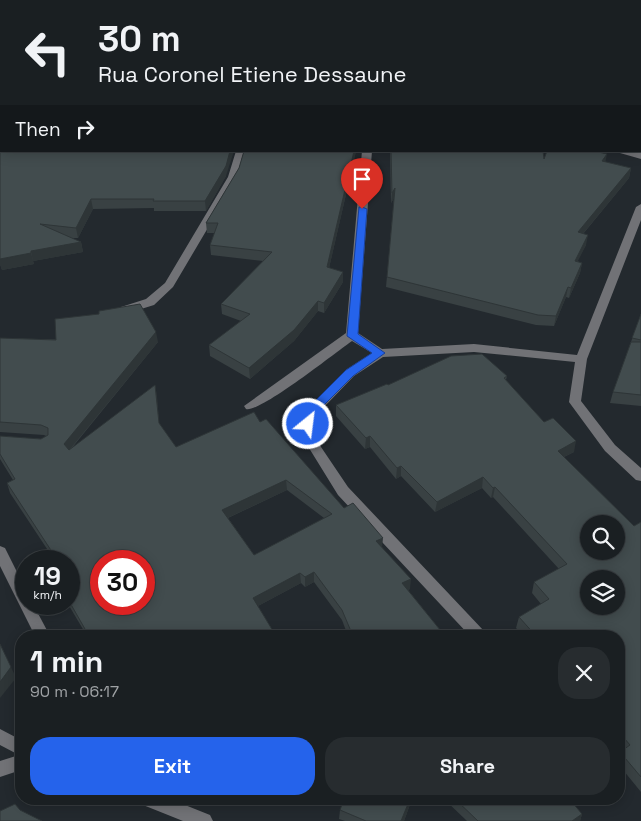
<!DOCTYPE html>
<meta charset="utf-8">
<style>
body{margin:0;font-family:"Space Grotesk",sans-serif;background:#272c2f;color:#f1f3f6;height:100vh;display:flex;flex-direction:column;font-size:19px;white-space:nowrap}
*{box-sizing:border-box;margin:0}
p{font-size:16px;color:#9fa2a5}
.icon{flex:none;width:28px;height:28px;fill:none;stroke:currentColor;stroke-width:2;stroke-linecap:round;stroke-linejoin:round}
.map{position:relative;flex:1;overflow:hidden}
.panel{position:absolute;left:15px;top:630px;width:610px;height:175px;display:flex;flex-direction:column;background:#1a1f22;border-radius:20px;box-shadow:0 2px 12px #0003,0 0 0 1px #383d40}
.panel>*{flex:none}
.guide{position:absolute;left:0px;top:0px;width:641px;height:152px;box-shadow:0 2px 12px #0003,0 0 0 1px #383d40;background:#1a1f22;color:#f1f3f6;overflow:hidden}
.tools{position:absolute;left:580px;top:515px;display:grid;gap:10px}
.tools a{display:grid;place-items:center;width:45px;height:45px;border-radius:50%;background:#1a1f22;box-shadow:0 2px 12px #0003,0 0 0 1px #383d40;font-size:25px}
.speed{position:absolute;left:15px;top:550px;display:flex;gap:10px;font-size:25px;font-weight:700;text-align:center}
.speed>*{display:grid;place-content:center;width:65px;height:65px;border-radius:50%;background:#1a1f22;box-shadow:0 2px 12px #0003,0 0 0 1px #383d40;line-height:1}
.speed small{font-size:12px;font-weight:400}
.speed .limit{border:8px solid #d22;background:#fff;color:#111}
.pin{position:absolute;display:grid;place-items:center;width:42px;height:42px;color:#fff;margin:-51px -21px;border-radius:50% 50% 50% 0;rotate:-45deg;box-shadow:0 0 5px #0007}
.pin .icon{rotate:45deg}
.me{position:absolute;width:55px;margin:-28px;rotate:29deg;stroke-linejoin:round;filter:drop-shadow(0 0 4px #0008)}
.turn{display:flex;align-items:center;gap:18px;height:105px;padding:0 15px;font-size:22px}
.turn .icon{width:65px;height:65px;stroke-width:2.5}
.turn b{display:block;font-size:35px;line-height:42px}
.then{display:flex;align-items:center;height:48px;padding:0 15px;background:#0003;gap:10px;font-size:19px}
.round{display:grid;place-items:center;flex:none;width:52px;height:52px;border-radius:20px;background:#272c2f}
.headline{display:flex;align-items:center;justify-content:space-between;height:85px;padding:0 15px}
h1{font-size:30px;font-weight:800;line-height:38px}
.cta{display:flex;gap:10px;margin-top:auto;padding:10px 15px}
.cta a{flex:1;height:58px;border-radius:20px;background:#2563eb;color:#fff;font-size:20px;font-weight:800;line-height:58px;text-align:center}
.cta a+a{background:#272c2f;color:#f1f3f6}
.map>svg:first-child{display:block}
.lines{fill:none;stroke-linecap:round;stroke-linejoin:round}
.minor{fill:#717276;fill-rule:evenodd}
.wall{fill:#394143;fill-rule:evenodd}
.shaded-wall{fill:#2e3537}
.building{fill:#424c4e;stroke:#2e3537;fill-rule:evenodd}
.route{fill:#2563eb;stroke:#184099}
</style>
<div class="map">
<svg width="641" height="821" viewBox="0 0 641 821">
<rect width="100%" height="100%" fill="#23292e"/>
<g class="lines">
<!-- minor -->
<g class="minor">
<rect x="538" y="0" width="8" height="1"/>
<path d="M236,151H246L238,177L173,287L154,305L125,314L121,313L119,310L121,307L146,299L165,283L228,177Z"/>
<path d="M362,151H372L358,333L382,349L474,344L577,355L636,207L641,204V220L587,359L581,401L615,445L641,468V481L636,480L605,451L569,402L575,362L474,352L383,357L354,376L325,406L314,424L321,447L348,487L484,631L486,636H470L338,495L309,448L302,424L316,400L346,370L372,353L352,341C336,352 260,413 246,409L244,406L346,333Z"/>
<path d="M618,151L641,153V159L620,153Z"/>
<path d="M0,546L5,548L26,590V604H33L50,636H35L0,566Z"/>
<path d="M0,729L21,740V770L0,777V761L19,755L0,745Z"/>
<path d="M141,799H170L210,815L213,821H183L143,805Z"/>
</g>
</g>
<!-- wall -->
<g class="wall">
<path d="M0,0H531L530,1H1L226,176L206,211H154V208L93,209L78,238H71L81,242L83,252L33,261L34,264L2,270L0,264Z"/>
<path d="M244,151H356L329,268L343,282L324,313L318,311L294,341L250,379L210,356L209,345L241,321L222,314L221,304L263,261L211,255L210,245L215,233H207L206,223L239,168Z"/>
<path d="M390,151H543L544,159L606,162L631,168L629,178L583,234L586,245L577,261L582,263L580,273L569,298L566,297L554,326L536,325L386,287L394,198L391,203Z"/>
<path d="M641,314V406L610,403L613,392Z"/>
<path d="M0,338L158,342L71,449L155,385L159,424L176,447L260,422L382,547L410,589L408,590L445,636H348L342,620L314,582L305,587L301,583L258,606L276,636H87L68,604L69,595L73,593L69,587V561H55L10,493L7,483L13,480L0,459V436L41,439L46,436L44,435L0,432ZM287,490L324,518L254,555L228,518Z"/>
<path d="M507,376L506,380L544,422L574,452L564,457L634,526L641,522V792L619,765V754L620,752L622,750L619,746V636H524L516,628L519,617L541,604L532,593L534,582L559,569L493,497L491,498L482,488L435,512L401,476L396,479L370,447L365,449L336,416V405L388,385Z"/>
<path d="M412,799L404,821H345L339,819L340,810Z"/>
<path d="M444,799H568L582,814L580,821H467Z"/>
</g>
<!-- shaded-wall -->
<g class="shaded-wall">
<path d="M230,151H234L226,176L206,211L205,201Z"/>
<path d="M354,151H356L327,277V267Z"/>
<path d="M607,154L605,164L602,161Z"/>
<path d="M631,168L629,178L576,242L578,232Z"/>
<path d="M395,188L394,198L391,203L392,193Z"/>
<path d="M91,199L93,209L78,238L76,228Z"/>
<path d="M588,235L586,245L573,271L575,261Z"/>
<path d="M81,242L83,252L33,261L31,251Z"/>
<path d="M31,253L34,264L2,270L0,264V259Z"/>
<path d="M582,263L580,273L569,298L571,288Z"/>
<path d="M343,272V282L324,313V303Z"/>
<path d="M568,287L566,297L554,326L556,316Z"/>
<path d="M318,301V311L294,341L250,379L249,368Z"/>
<path d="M156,332L158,342L66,454L64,444Z"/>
<path d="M155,385L157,396L160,433L159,423Z"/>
<path d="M370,436V447L365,449L366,438Z"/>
<path d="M576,441L574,452L555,461L558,451Z"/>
<path d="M401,466V476L396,479L397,468Z"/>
<path d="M483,477L482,488L435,512L437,502Z"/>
<path d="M286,480L287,490L223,520L222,510Z"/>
<path d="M495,487L493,497L491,498L493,488Z"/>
<path d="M383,538L382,548L376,541Z"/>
<path d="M314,572V582L305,587V577Z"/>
<path d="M300,573L301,583L254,608L253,598Z"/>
<path d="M411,579L410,589L401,593L402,583Z"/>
<path d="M11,667L16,678L0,698V682Z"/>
<path d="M410,799H412L404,821H401Z"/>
<path d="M582,814L580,821H572Z"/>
</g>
<!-- building -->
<g class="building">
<path d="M0,0H530L529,1H1V151H230L226,166L205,201H153L154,199H91L76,228L40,224L81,242L31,251V253L0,259V63L1,62V56L0,55Z"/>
<path d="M640,13H641V61L640,64Z"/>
<path d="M244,151H354L327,267L343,272L324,303L318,301L294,330L249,368L209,345L250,314L221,304L272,252L210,245L218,223H206L239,168Z"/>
<path d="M391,151H543L544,159L547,151H594L607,154L602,161L631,168L578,232L588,235L575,261L582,263L571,288L568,287L556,316L538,315L387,277L395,188L392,193Z"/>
<path d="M140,304L156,332L64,444L69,450L155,385L159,423L176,447L254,412L260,422L266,419L344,508L353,503L383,538L376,541L411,579L402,583L445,636H353L342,610L314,572L305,577L300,573L253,598L276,636H89L69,601V595L75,592L69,582V561H58L7,483L15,479L0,454V436L41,439L48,435V428L41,425L0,422V338L56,340L55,319L99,314V311ZM286,480L332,514L254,555L222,510ZM101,561H144V604H101Z"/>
<path d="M641,314V340L632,338Z"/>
<path d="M631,342H641V395L613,392Z"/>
<path d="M482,354L507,376L504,378L544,422L553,418L576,441L558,451L634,526L641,522V777L620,752L630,745L619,732V636H536L519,617L549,599L534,582L567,564L495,487L493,488L483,477L437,502L401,466L397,468L370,436L366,438L336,405L387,384L388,385L451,356ZM589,524H616V551H589ZM589,579H616V606H589Z"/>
<path d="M0,644L11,667L0,682Z"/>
<path d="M344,799H410L401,821H366L340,810Z"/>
<path d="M455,799H568L572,802L582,814L572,821H478Z"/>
<path d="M15,804L20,810L42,821H0V811Z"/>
</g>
<!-- route -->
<path class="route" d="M359,207H362L367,209L358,334L385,353L353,376L324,405L312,427L308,428L302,424L316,400L346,370L372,353L347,336Z"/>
</svg>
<div class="tools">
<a><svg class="icon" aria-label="search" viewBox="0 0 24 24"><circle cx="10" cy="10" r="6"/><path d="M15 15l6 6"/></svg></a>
<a><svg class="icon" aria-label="layers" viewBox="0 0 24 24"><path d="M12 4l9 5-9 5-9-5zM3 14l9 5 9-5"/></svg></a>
</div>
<div class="speed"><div>19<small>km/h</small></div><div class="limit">30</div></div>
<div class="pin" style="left:362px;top:209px;background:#d93025"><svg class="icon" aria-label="arrive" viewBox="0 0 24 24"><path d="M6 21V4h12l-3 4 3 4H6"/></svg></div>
<svg class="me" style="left:308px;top:424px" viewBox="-20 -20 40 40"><circle r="17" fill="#2563eb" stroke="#fff" stroke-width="3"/><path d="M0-11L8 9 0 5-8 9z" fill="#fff"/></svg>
<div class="guide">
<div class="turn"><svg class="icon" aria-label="left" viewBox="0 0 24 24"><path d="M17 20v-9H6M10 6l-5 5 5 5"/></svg><div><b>30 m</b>Rua Coronel Etiene Dessaune</div></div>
<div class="then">Then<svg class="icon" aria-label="right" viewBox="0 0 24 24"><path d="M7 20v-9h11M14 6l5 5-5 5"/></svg></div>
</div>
<section class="panel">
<div class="headline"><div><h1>1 min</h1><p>90 m · 06:17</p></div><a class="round"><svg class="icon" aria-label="close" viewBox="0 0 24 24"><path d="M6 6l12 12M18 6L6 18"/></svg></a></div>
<div class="cta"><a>Exit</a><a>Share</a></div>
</section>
</div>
